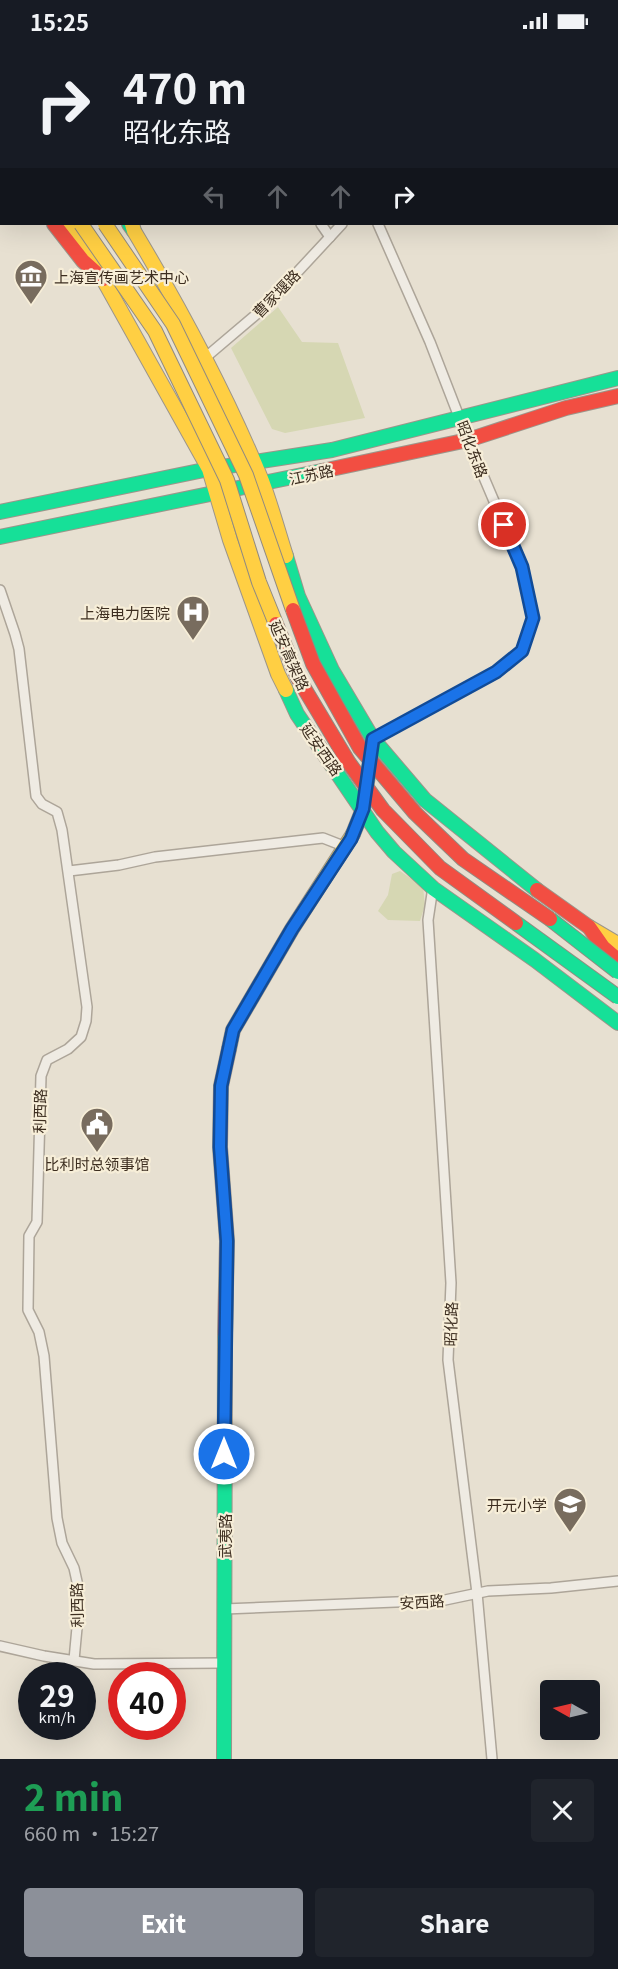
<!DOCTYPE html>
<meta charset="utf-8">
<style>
body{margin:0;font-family:Georgia,"Noto Sans SC",serif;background:#20242c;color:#f1f3f6;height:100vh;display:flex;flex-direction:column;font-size:22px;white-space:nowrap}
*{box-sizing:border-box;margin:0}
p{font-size:20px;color:#9ea1a6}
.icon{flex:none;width:33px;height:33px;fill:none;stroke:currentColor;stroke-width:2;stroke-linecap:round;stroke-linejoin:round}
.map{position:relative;height:1717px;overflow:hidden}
.panel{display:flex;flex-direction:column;background:#171b24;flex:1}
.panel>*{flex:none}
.top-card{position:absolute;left:0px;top:0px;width:618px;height:183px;box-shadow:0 6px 24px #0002;background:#171b24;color:#f1f3f6;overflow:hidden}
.needle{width:39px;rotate:278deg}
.fabs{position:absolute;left:540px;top:1638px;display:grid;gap:12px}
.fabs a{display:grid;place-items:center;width:60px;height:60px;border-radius:6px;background:#171b24;box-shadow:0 6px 24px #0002;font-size:30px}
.speed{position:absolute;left:18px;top:1620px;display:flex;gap:12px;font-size:30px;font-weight:700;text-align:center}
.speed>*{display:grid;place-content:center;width:78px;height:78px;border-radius:50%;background:#171b24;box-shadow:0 6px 24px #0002;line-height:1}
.speed small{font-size:15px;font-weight:400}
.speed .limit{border:9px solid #d22;background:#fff;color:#111}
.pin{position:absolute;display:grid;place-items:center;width:51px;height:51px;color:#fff;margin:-26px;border:3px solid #fff;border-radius:50%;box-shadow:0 2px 6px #0007}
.me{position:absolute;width:66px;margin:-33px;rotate:0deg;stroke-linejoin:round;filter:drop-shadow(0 0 4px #0008)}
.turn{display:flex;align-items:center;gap:21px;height:126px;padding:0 24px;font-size:27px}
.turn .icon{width:78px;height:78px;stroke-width:2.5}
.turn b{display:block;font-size:42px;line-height:51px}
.lanes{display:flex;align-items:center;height:57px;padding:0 24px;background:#0003;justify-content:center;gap:30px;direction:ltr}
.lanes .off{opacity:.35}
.round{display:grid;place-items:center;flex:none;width:63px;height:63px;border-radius:6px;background:#20242c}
.summary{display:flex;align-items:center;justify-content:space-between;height:102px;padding:0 24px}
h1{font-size:36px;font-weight:800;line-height:45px;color:#1e9e55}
.cta{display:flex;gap:12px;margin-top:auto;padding:12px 24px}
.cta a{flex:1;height:69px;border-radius:6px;background:#8c9099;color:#fff;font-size:24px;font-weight:800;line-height:69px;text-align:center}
.cta a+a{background:#20242c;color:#f1f3f6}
.status{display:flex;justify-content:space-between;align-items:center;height:42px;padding:0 30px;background:#171b24;direction:ltr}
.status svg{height:16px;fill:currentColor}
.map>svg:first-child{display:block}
.green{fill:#d6d7b3}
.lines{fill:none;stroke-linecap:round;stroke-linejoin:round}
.street-casing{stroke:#ada599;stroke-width:12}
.fast-casing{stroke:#9c958a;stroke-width:16}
.slow-casing{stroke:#9c958a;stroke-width:16}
.jam-casing{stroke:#9c958a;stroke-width:16}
.street{stroke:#efebe3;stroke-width:9}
.fast{stroke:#16e098;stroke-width:14}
.slow{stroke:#ffcf43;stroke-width:14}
.jam{stroke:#f24e42;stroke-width:14}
.fast-bridge-casing{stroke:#928b80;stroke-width:16;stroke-linecap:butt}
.slow-bridge-casing{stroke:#928b80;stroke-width:16;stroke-linecap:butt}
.jam-bridge-casing{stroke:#928b80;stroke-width:16;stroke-linecap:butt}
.fast-bridge{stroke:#16e098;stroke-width:14}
.slow-bridge{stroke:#ffcf43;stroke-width:14}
.jam-bridge{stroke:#f24e42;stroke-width:14}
.route-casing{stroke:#114b97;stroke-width:15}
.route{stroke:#1a73e8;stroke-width:10}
.labels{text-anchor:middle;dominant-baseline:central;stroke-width:4.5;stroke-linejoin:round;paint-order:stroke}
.poi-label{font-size:15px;fill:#3d2e20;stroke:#f7eed8;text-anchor:end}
.street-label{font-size:15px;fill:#3d2e20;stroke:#f7eed8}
</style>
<div class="status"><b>15:25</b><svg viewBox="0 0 49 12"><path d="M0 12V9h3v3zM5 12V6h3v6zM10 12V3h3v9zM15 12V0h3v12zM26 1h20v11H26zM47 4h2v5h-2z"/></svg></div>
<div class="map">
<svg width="618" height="1717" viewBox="0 0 618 1717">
<rect width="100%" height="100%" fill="#e7e0d1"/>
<!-- green -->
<g class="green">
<path d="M278,265L302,300L338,301L365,376L285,391L272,387L231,306Z"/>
<path d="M400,829L423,845L425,863L420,879L388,878L378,869L388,853L392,832Z"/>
</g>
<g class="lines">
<defs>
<g id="street">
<path d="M331,0V2"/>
<path d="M616,54L618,53"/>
<path d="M321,182L330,195"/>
<path d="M206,315L265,265L342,182"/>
<path d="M0,548L15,592L19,607L36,754L42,762L57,770L62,788L87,965L86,979L81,995L68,1007L47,1018L41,1034L37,1180L29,1194L28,1268L39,1290L44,1314L57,1476L62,1501L74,1526L78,1544V1575L74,1618"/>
<path d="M373,697L496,630L522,609L533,576L522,525L468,398L430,300L378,182"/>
<path d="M69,829L119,823L155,815L323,796L346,805"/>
<path d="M433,845L428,878L451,1241L448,1318L477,1551L492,1717"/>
<path d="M224,1567L445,1558L488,1549L551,1546L618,1539"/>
<path d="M0,1604L44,1614L94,1622L224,1621"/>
</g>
<g id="fast">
<path d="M0,16L2,18"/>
<path d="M0,38L2,41"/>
<path d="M0,72L2,74"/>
<path d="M129,182L134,189"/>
<path d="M0,470L209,427L332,408L618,336"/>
<path d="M0,495L322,429"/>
<path d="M286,514L298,554L332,628L373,697L425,758L537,848"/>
<path d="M286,648L297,672L377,790L394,810L434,847L535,918L618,981"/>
<path d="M353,792L363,767L371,713"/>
<path d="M224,1717L225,1291"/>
</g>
<g id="slow">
<path d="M0,3L2,5"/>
<path d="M0,111L2,113"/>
<path d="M65,182L103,237L209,427L230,498L278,632L286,648"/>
<path d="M132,182L134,189C183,271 226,351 262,439C271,463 278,489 286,514"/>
<path d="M589,885L618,902"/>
<path d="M229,1007L233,988L292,887L353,792"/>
</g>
<g id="jam">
<path d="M14,0L15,2"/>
<path d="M0,92L2,94"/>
<path d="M54,182L83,219L103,237"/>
<path d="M322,429L468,398L566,366L618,354"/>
<path d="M537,848L589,885L603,905L618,918"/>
<path d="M225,1291L227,1199L220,1105L221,1044L229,1007"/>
</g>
</defs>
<!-- street casing -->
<use href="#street" class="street-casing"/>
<!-- fast casing -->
<use href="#fast" class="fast-casing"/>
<!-- slow casing -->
<use href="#slow" class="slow-casing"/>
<!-- jam casing -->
<use href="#jam" class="jam-casing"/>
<!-- street -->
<use href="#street" class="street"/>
<!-- fast -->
<use href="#fast" class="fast"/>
<!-- slow -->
<use href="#slow" class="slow"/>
<!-- jam -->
<use href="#jam" class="jam"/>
<defs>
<g id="fast-bridge">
<path d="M550,877L618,930"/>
<path d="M516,881L618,955"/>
</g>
<g id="slow-bridge">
<path d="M81,182L155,289L227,438L259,540L276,582"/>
<path d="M105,182L173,282L246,433L293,568"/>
</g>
<g id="jam-bridge">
<path d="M293,568L313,622L360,706L415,771L463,817L550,877"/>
<path d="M276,582L298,636L349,721L383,768L440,826L516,881"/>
</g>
</defs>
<!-- fast-bridge casing -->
<use href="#fast-bridge" class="fast-bridge-casing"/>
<!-- slow-bridge casing -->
<use href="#slow-bridge" class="slow-bridge-casing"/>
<!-- jam-bridge casing -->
<use href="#jam-bridge" class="jam-bridge-casing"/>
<!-- fast-bridge -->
<use href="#fast-bridge" class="fast-bridge"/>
<!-- slow-bridge -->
<use href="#slow-bridge" class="slow-bridge"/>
<!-- jam-bridge -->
<use href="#jam-bridge" class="jam-bridge"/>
</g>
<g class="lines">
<defs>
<path id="route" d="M224,1412L227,1199L220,1105L221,1044L233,988L292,887L351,797L363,767L373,697L496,630L522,609L533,576L522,525L504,483"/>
</defs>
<!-- route casing -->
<use href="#route" class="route-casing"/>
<!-- route -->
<use href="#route" class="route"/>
</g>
<!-- icons -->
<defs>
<symbol id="museum-pin" viewBox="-11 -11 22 30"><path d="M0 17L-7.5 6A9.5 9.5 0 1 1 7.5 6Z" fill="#786c5e" stroke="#f7eed8"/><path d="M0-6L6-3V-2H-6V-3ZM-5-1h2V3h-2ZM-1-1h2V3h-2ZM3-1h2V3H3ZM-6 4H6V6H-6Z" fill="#fff"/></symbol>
<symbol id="hospital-pin" viewBox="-11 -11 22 30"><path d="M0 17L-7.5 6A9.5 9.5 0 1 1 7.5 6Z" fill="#786c5e" stroke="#f7eed8"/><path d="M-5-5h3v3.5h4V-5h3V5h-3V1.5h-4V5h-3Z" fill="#fff"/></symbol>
<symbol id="civic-pin" viewBox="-11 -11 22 30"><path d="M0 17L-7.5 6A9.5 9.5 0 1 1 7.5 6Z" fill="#786c5e" stroke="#f7eed8"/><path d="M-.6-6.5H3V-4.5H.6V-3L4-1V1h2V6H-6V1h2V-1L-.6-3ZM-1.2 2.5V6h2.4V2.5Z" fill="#fff"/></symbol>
<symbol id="school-pin" viewBox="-11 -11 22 30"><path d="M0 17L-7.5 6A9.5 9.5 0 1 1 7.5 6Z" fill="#786c5e" stroke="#f7eed8"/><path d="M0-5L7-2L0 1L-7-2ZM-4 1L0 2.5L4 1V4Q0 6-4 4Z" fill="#fff"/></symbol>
</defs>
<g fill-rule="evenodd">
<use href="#museum-pin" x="12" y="215" width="38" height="52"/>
<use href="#hospital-pin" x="174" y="551" width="38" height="52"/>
<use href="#civic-pin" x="78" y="1063" width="38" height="52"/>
<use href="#school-pin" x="551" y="1443" width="38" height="52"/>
</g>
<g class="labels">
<!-- poi labels -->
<g class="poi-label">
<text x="54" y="234" text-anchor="start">上海宣传画艺术中心</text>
<text x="170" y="570">上海电力医院</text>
<text x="97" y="1121" text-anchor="middle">比利时总领事馆</text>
<text x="547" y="1462">开元小学</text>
</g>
<!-- street labels -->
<g class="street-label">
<text transform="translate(276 251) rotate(-46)">曹家堰路</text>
<text transform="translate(473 407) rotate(69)">昭化东路</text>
<text transform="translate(311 432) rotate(-12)">江苏路</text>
<text transform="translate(290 613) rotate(66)">延安高架路</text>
<text transform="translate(322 707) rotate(55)">延安西路</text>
<text transform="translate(39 1069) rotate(-88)">利西路</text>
<text transform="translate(450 1282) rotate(-88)">昭化路</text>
<text transform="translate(224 1494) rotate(-90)">武夷路</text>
<text transform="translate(422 1559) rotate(-3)">安西路</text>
<text transform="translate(76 1563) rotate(-91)">利西路</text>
</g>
</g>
</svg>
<div class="fabs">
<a><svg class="needle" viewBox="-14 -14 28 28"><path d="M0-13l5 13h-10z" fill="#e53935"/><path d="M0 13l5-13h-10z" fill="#9ea1a6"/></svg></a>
</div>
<div class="speed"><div>29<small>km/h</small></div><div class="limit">40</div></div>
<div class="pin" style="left:504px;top:483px;background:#d93025"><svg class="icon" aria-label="arrive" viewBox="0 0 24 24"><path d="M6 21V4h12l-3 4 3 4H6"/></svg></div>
<svg class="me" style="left:224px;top:1412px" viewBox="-20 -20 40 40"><circle r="17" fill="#1a73e8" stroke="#fff" stroke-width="3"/><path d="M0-11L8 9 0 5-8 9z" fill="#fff"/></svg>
<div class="top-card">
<div class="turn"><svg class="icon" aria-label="right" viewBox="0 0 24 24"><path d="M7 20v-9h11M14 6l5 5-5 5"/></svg><div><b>470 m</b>昭化东路</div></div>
<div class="lanes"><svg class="icon off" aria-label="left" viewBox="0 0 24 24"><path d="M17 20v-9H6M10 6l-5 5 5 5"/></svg><svg class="icon off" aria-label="ahead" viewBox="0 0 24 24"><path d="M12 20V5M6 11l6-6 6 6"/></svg><svg class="icon off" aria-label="ahead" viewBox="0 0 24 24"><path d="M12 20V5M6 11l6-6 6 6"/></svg><svg class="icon" aria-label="right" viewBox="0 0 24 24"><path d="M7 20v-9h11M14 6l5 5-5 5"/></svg></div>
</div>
</div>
<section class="panel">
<div class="summary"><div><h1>2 min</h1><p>660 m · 15:27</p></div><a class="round"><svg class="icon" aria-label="close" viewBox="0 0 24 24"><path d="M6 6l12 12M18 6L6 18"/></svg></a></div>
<div class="cta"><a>Exit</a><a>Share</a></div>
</section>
